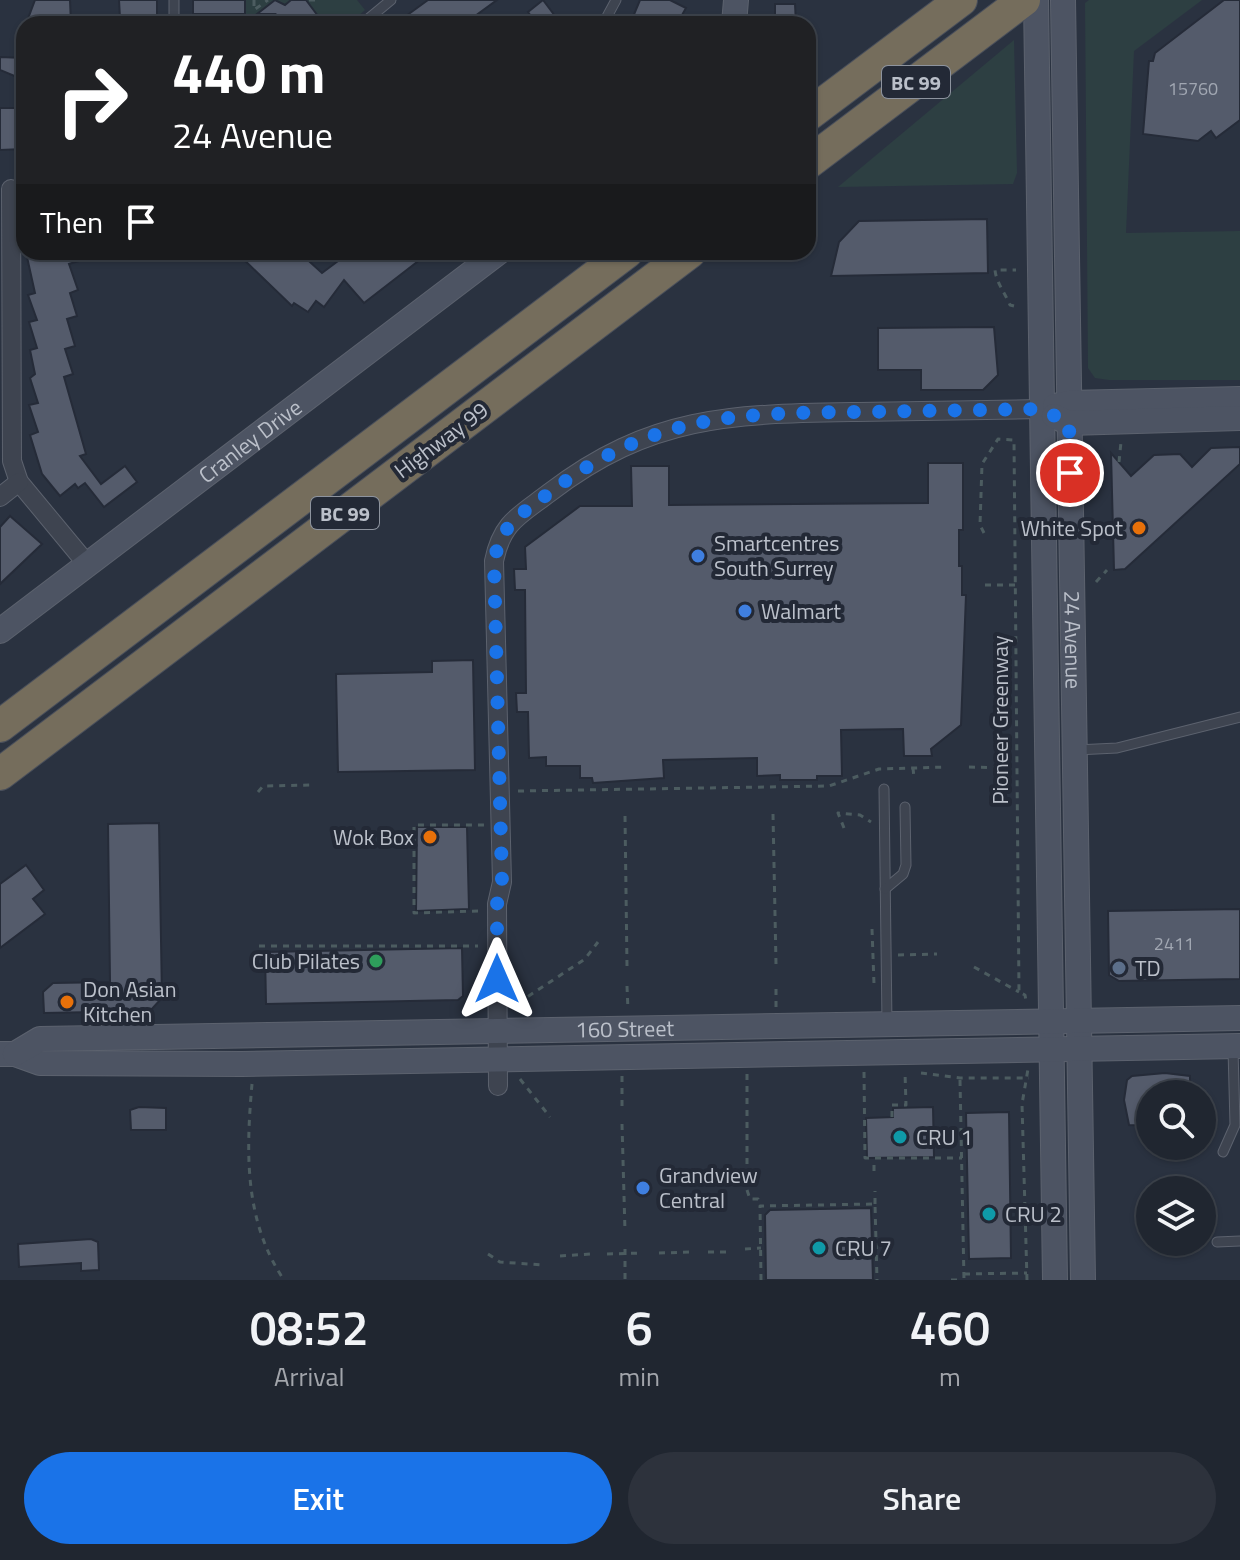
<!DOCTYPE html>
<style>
body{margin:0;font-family:"Titillium Web",sans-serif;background:#2d323c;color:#f1f3f6;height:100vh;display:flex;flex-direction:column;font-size:30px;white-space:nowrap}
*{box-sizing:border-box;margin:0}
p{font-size:26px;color:#a2a5ab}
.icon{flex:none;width:44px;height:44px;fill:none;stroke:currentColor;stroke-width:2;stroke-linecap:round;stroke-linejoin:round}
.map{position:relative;height:1280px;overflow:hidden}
.sheet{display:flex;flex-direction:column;background:#202630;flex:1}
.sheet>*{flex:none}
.top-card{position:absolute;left:16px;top:16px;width:800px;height:244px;border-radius:24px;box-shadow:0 2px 6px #0004,0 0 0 2px #3d434c;background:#202124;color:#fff;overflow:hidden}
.controls{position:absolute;left:1136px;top:1080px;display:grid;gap:16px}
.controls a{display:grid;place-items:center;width:80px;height:80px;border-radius:50%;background:#202630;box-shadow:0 2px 6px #0004,0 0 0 2px #3d434c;font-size:40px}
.pin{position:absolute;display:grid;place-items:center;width:68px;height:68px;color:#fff;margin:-34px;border:4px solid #fff;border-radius:50%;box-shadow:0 2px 8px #0007}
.me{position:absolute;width:88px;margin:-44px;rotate:0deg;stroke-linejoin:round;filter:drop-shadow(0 0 6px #0008)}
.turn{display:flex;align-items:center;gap:28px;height:168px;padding:0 24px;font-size:36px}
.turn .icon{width:104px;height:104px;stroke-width:2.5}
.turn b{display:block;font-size:56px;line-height:68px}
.then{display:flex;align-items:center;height:76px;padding:0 24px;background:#0003;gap:16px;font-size:30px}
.eta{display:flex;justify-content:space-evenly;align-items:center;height:136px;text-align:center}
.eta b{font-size:48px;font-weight:600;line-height:56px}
.cta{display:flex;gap:16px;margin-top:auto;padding:16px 24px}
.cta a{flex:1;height:92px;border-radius:48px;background:#1a73e8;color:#fff;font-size:32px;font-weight:600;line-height:92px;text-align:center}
.cta a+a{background:#2d323c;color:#f1f3f6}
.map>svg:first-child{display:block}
.green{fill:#2d3f42}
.building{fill:#545b6b;stroke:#252b38;stroke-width:2}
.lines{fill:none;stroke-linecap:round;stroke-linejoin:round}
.lane-casing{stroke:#5c626e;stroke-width:11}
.street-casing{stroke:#5c626e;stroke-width:20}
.secondary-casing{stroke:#5c626e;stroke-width:26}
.highway-casing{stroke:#494f5b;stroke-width:34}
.path{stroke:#4c5c60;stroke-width:3;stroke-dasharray:6 6;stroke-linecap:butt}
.lane{stroke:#3e4450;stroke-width:9}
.street{stroke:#3e4450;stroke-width:18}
.secondary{stroke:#4d5463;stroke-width:24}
.highway{stroke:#756d5c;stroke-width:32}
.route{stroke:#1a73e8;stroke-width:14;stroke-dasharray:0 25.2}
.food-dot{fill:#e8710a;stroke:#232936;stroke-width:3}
.shop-dot{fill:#3f7fe0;stroke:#232936;stroke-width:3}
.leisure-dot{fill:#2e9e5b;stroke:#232936;stroke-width:3}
.service-dot{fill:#5c6f8a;stroke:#232936;stroke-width:3}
.culture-dot{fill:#0f9aa8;stroke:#232936;stroke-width:3}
.labels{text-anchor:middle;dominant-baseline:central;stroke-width:8;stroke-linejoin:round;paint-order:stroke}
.number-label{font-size:18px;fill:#a1a7b2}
.shield{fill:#232936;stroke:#8d939e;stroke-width:2}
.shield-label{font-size:20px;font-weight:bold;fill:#bbc0ca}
.street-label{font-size:22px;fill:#bbc0ca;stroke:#232936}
.poi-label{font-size:22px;fill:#bbc0ca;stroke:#232936;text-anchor:start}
</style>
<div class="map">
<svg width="1240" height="1280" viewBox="0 0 1240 1280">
<rect width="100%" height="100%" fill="#2a3240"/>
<!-- green -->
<g class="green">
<path d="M246,0H357L365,10L349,24H323L319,20L314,24H246Z"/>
<path d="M1089,0H1202L1134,51L1126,233L1240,231V380H1109L1095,378L1088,368L1085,3Z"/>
<path d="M1014,40L1017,173L1013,184L838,187Z"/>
</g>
<!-- building -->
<g class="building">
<path d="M35,0H70L71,24H26Z"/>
<path d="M119,0H157V17L120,18Z"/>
<rect x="193" y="0" width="52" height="14"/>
<path d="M275,0L285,5L291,0H306L318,16L308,24H260L274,14H257Z"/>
<path d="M428,0H497L464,24H395Z"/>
<path d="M543,0L561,24H537L528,12Z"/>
<path d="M640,0H670L686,8L682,15L700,24H630Z"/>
<path d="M1224,0H1240V120L1216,138L1211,131L1198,141L1143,134L1149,61H1153L1155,53Z"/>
<path d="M775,4H795L796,24H775Z"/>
<path d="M0,57L24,58V80L0,70Z"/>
<path d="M0,108H15V113L24,112V149L0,150Z"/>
<path d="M987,219L988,273L831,276L839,242L859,221Z"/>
<path d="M44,252H97L98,255L69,264L78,290L70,293L77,316L67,319L75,346L65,349L73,374L64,377L86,454L80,456L101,484L125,466L137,482L104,507L85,483L78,488L75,484L60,496L42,474L30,435L38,432L29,405L38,403L30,378L35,374L30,350L37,348L29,322L37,320L28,295L35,293L27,257Z"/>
<path d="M236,252H299L322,273L350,252H430L364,303L344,280L324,307L316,301L308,312L294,303L292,306Z"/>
<path d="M994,327L998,375L983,390H921V370H878V328Z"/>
<path d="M1240,447V464L1125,569L1114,570L1111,453L1131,476L1154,455L1180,454L1192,467L1211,448Z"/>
<path d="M928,463H963V530H959V566H962V595H966L961,725L931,749L932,756H904L903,729L841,730L842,776H817V780H780V775L757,776V758L663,760L664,778L593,783L592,778H580V766H546V757L529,758L528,712H517L516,693H526L525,590H515L514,569H526L525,547L580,506H632L631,466H669V505L928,503Z"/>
<path d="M10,516L42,544L0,584V527Z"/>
<path d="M473,660L475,770L338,772L336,674L432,672V661Z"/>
<path d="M159,823L162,998L150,1011L44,1013L43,992L53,983L110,982L108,824Z"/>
<path d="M417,827H467L469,909L416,911Z"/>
<path d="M26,865L44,890L33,899L45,914L0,948V884Z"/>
<path d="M1240,909V979L1119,981L1109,975L1108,911Z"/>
<path d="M462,948L463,996L458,1000L266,1004L265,952Z"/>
<path d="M1165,1073L1190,1076V1094H1150V1126L1129,1125L1124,1100L1127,1080L1132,1076Z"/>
<path d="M139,1107L166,1108V1130H131L130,1110Z"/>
<path d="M933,1107L934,1157L867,1158L866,1118L893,1117V1108Z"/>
<path d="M1009,1112L1011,1258L969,1259L966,1113Z"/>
<path d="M871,1208L873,1280H766L765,1215L770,1210Z"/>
<path d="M91,1239L98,1242L99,1270L81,1271V1263L19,1267L18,1244Z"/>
</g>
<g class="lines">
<defs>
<g id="lane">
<path d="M174,0V24"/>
<path d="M362,24L391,0"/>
<path d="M603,24L616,0"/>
<path d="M1076,750L1117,748L1240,717"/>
<path d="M884,789L887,1024"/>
<path d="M885,889L903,874L906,865L905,807"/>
<path d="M1223,1152L1235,1125L1233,1049"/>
<path d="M1217,1242L1240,1241"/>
</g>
<g id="street">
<path d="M11,189L12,461L19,482L87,564"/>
<path d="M0,497L19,482"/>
<path d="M498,1086L497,904L502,882L494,561C502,522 519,516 549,493C652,414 734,414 858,412C919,411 980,410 1041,409"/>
</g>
<g id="secondary">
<path d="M1036,0L1055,1280"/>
<path id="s1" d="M1063,0L1083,1280"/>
<path d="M734,24L736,0"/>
<path d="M1055,406L1069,403L1240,399"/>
<path d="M1054,416L1069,423L1240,418"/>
<path id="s2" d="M0,631L499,252"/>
<path d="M0,1054H15L40,1063L242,1064L1240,1046"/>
<path id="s3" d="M15,1054L40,1039L1240,1018"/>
</g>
<g id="highway">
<path d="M808,115L961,0"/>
<path d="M808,163L1024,0"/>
<path d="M0,726L627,252"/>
<path d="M0,774L690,252"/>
</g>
</defs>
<!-- lane casing -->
<use href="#lane" class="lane-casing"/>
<!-- street casing -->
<use href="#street" class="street-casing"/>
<!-- secondary casing -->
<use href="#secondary" class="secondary-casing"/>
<!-- highway casing -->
<use href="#highway" class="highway-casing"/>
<!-- path -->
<g class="path">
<path d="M254,0V10L268,0"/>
<path d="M309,0H317"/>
<path d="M1014,306L1010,305C1005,293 996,282 995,270H1016"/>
<path d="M1119,462L1121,442"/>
<path d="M984,533L980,525L982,464L998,439L1014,440L1019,992L1025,995L1026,1001"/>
<path d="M1096,582L1107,570"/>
<path d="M985,585H1015"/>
<path d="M969,767L1016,768"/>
<path d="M913,768L914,778"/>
<path d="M518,791L829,786L879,769L947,767"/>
<path d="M258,792L263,786L314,785"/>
<path d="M773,814L776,964"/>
<path d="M625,816L627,966"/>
<path d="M844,828L838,813L860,815L871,822"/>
<path d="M478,911L414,913V825H484"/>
<path d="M872,929L874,984"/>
<path d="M259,946H478"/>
<path d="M898,955L937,954"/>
<path d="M974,967L1019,992"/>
<path d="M627,986L628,1010"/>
<path d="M518,1003L585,959L598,942"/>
<path d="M776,1007V983"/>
<path d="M864,1072L865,1158H962"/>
<path d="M921,1073L960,1078H1029"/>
<path d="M747,1074V1172"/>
<path d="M622,1076V1109"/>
<path d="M520,1079L550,1117"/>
<path d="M960,1080L964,1280"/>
<path d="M252,1084C246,1152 244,1221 284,1280"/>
<path d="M892,1117V1105H906L905,1072"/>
<path d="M622,1124L625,1231"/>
<path d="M874,1171V1160"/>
<path d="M747,1190L750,1199H758L760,1205"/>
<path d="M875,1204V1191"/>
<path d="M625,1249V1280"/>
<path d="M745,1249L761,1248"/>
<path d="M708,1252H727"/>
<path d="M659,1253L692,1252"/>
<path d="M488,1254L500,1262L543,1265"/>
<path d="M607,1254L642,1253"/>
<path d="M560,1256L591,1254"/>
<path d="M964,1274L1027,1273"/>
<path d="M761,1280L760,1206L875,1204L877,1280"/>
<path d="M951,1280H963"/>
<path d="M1027,1280L1022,1104L1028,1069"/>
</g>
<!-- lane -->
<use href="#lane" class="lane"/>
<!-- street -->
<use href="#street" class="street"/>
<!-- secondary -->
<use href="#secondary" class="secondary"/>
<!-- highway -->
<use href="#highway" class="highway"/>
</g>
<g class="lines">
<!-- route -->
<path class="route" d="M497,979V904L502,882L494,561C502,523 519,516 549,493C652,415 734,413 858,412C919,411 980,410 1041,409L1069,423L1070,473"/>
</g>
<!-- markers -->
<g class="food-dot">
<circle cx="1139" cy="528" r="8"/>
<circle cx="430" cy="837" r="8"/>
<circle cx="67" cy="1002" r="8"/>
</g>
<g class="shop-dot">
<circle cx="698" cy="556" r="8"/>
<circle cx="745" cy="611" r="8"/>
<circle cx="643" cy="1188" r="8"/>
</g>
<circle class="leisure-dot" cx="376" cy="961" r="8"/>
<circle class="service-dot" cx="1119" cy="968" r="8"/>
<g class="culture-dot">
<circle cx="900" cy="1137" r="8"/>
<circle cx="989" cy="1214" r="8"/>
<circle cx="819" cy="1248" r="8"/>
</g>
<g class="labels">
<!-- number labels -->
<g class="number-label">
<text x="1193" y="88">15760</text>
<text x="1174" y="943">2411</text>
</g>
<!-- shield labels -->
<g class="shield">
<rect x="882" y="66" width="68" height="32" rx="6"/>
<rect x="311" y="497" width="68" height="32" rx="6"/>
</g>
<g class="shield-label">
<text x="916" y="82">BC 99</text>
<text x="345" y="513">BC 99</text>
</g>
<!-- street labels -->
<g class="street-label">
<text transform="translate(441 440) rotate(-37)">Highway 99</text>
<text stroke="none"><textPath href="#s2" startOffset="314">Cranley Drive</textPath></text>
<text stroke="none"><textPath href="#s1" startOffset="640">24 Avenue</textPath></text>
<text transform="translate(1000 720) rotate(-90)">Pioneer Greenway</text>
<text stroke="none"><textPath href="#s3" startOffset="614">160 Street</textPath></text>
</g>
<!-- poi labels -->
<g class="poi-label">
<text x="1123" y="528" text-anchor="end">White Spot</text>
<text x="714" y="543">Smartcentres<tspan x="714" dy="25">South Surrey</tspan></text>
<text x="761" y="611">Walmart</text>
<text x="414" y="837" text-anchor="end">Wok Box</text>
<text x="360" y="961" text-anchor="end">Club Pilates</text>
<text x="1135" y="968">TD</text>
<text x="83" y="989">Don Asian<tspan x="83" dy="25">Kitchen</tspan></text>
<text x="916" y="1137">CRU 1</text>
<text x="659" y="1175">Grandview<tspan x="659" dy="25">Central</tspan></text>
<text x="1005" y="1214">CRU 2</text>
<text x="835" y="1248">CRU 7</text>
</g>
</g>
</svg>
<div class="controls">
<a><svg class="icon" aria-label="search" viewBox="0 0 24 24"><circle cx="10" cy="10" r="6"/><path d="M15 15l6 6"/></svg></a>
<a><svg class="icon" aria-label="layers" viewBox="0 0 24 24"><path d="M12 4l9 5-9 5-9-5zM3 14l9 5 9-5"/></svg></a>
</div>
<div class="pin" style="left:1070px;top:473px;background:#d93025"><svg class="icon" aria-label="arrive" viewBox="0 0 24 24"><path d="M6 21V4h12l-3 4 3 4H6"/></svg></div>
<svg class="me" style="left:497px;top:979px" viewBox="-20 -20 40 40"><path d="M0-17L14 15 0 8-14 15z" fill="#1a73e8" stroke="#fff" stroke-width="4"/></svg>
<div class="top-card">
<div class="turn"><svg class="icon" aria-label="right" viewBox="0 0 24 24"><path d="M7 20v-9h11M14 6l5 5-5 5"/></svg><div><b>440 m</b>24 Avenue</div></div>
<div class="then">Then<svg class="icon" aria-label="arrive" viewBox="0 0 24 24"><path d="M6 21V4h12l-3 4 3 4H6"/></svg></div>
</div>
</div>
<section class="sheet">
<div class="eta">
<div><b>08:52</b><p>Arrival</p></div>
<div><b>6</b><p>min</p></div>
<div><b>460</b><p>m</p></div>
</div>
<div class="cta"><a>Exit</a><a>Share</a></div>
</section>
